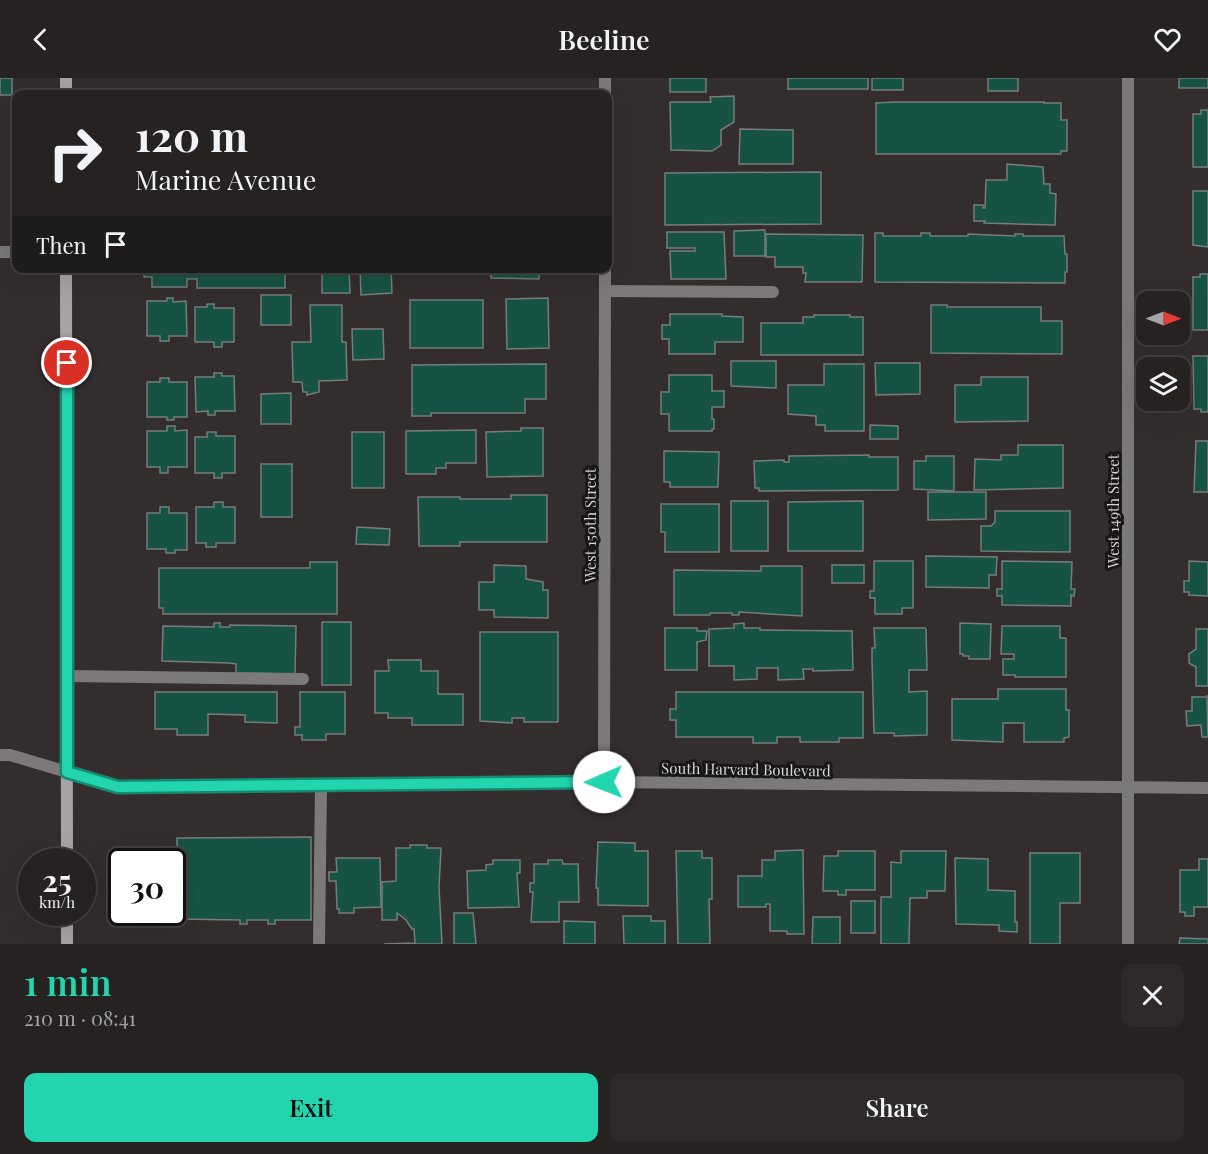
<!DOCTYPE html>
<meta charset="utf-8">
<style>
body{margin:0;font-family:"Playfair Display",serif;background:#2e2a2a;color:#f1f3f6;height:100vh;display:flex;flex-direction:column;font-size:22px;white-space:nowrap}
*{box-sizing:border-box;margin:0}
p{font-size:20px;color:#a4a4a5}
.icon{flex:none;width:33px;height:33px;fill:none;stroke:currentColor;stroke-width:2;stroke-linecap:round;stroke-linejoin:round}
.map{position:relative;height:866px;overflow:hidden}
.side{display:flex;flex-direction:column;background:#262222;flex:1}
.side>*{flex:none}
.guide{position:absolute;left:12px;top:12px;width:600px;height:183px;border-radius:12px;box-shadow:0 6px 24px #0002,0 0 0 2px #423f40;background:#262222;color:#f1f3f6;overflow:hidden}
.needle{width:39px;rotate:90deg}
.buttons{position:absolute;left:1136px;top:213px;display:grid;gap:12px}
.buttons a{display:grid;place-items:center;width:54px;height:54px;border-radius:12px;background:#262222;box-shadow:0 6px 24px #0002,0 0 0 2px #423f40;font-size:30px}
.speed{position:absolute;left:18px;top:770px;display:flex;gap:12px;font-size:30px;font-weight:700;text-align:center}
.speed>*{display:grid;place-content:center;width:78px;height:78px;border-radius:50%;background:#262222;box-shadow:0 6px 24px #0002,0 0 0 2px #423f40;line-height:1}
.speed small{font-size:15px;font-weight:400}
.speed .limit{border:3px solid #111;border-radius:9px;background:#fff;color:#111}
.pin{position:absolute;display:grid;place-items:center;width:51px;height:51px;color:#fff;margin:-26px;border:3px solid #fff;border-radius:50%;box-shadow:0 2px 6px #0007}
.me{position:absolute;width:66px;margin:-33px;rotate:269deg;stroke-linejoin:round;filter:drop-shadow(0 0 4px #0008)}
.turn{display:flex;align-items:center;gap:21px;height:126px;padding:0 24px;font-size:27px}
.turn .icon{width:78px;height:78px;stroke-width:2.5}
.turn b{display:block;font-size:42px;line-height:51px}
.then{display:flex;align-items:center;height:57px;padding:0 24px;background:#0003;gap:12px;font-size:22px}
.round{display:grid;place-items:center;flex:none;width:63px;height:63px;border-radius:12px;background:#2e2a2a}
.summary{display:flex;align-items:center;justify-content:space-between;height:102px;padding:0 24px}
h1{font-size:36px;font-weight:600;line-height:45px;color:#23d5af}
.button{display:flex;gap:12px;margin-top:auto;padding:12px 24px}
.button a{flex:1;height:69px;border-radius:12px;background:#23d5af;color:#111;font-size:24px;font-weight:600;line-height:69px;text-align:center}
.button a+a{background:#2e2a2a;color:#f1f3f6}
header{display:flex;justify-content:space-between;align-items:center;height:78px;padding:0 24px;background:#262222;font-size:27px;font-weight:600}
.map>svg:first-child{display:block}
.building{fill:#175344;stroke:#767d7b;stroke-width:1.5}
.lines{fill:none;stroke-linecap:round;stroke-linejoin:round}
.lane{stroke:#7c7979;stroke-width:12}
.street{stroke:#7c7979;stroke-width:12}
.secondary{stroke:#a7a2a3;stroke-width:12}
.route-casing{stroke:#178a72;stroke-width:15}
.route{stroke:#23d5af;stroke-width:10}
.labels{text-anchor:middle;dominant-baseline:central;stroke-width:6;stroke-linejoin:round;paint-order:stroke}
.street-label{font-size:15px;fill:#d8d4d5;stroke:#191617}
</style>
<header><svg class="icon" aria-label="back" viewBox="0 0 24 24"><path d="M15 5l-7 7 7 7"/></svg>Beeline<svg class="icon" aria-label="heart" viewBox="0 0 24 24"><path d="M12 20l-8-8c-3-5 5-10 8-4 3-6 11-1 8 4z"/></svg></header>
<div class="map">
<svg width="1208" height="866" viewBox="0 0 1208 866">
<rect width="100%" height="100%" fill="#332d2e"/>
<!-- building -->
<g class="building">
<rect x="0" y="0" width="12" height="17"/>
<rect x="670" y="0" width="36" height="14"/>
<rect x="788" y="0" width="80" height="11"/>
<rect x="872" y="0" width="31" height="12"/>
<rect x="988" y="0" width="30" height="13"/>
<rect x="1179" y="0" width="29" height="10"/>
<path d="M734,18V44L721,52V67L712,73L671,72L670,24H711L710,19Z"/>
<path d="M894,24H1044V25H1061V42H1067V73H1061V76H876V25Z"/>
<path d="M1201,32H1208V89H1193V36H1201Z"/>
<path d="M740,51L793,52V86H739Z"/>
<path d="M1007,86L1043,89L1044,106H1050V115L1056,116L1055,147L984,145L985,143H974V127H983V130H985L986,102H1007Z"/>
<path d="M821,94V146L665,147V95Z"/>
<path d="M1193,113H1208V169L1193,167Z"/>
<path d="M765,152V178H734V153Z"/>
<path d="M667,154H724L726,201H671L670,173H695V170H667Z"/>
<path d="M875,155H883V158H921V155H930V158H968V156L1015,158V156H1023V158H1064L1065,176H1067V194H1065V205L875,204Z"/>
<path d="M766,156L863,157L862,204H805L806,195H803V189H775V179H766Z"/>
<path d="M144,190H200V192L285,190V210H197V201H187V209H152V199H144Z"/>
<path d="M322,190H349L350,215H322Z"/>
<path d="M360,190H391L392,215L361,217Z"/>
<path d="M491,190H539V201L491,200Z"/>
<path d="M1200,196H1208V252H1193V199H1200Z"/>
<rect x="261" y="217" width="30" height="30"/>
<path d="M167,220H173V224L186,223L187,258H169V263H160V258H147V223H167Z"/>
<path d="M548,220L549,270L507,271L506,221Z"/>
<rect x="410" y="222" width="73" height="48"/>
<path d="M207,226H214V230H234V264H222V269H214V264H195V229H207Z"/>
<path d="M310,227H342V264H346L347,302L319,303V314L307,317V314H303L302,304H293L292,264H311Z"/>
<path d="M931,227H947V229H1041V243H1062V276L931,275Z"/>
<path d="M670,236H722V238L743,239V264H715V276H669V261H662V247H670Z"/>
<path d="M814,237H850V239H863V277H761V245H803V239H814Z"/>
<path d="M352,251H383L384,281L353,282Z"/>
<path d="M1193,278H1208V334H1201V331H1194Z"/>
<path d="M731,283H776V310L731,308Z"/>
<path d="M875,285H920V316L876,317Z"/>
<path d="M546,286V321H525V335H431V338H412V287Z"/>
<path d="M824,286H864V353H825V347H816V338L788,336V307H824Z"/>
<path d="M214,295H222V298H234L235,333H215V337H208V333L196,334L195,299H214Z"/>
<path d="M669,297H712V313H724V329H712V341H714V351H712V353H669V336H661V314H669Z"/>
<path d="M981,299H1028V343L955,344V307H981Z"/>
<path d="M160,300H169V304H187V339H174V342H167V339H147V304H160Z"/>
<path d="M291,315V346H261V316Z"/>
<path d="M870,347L898,348V361H870Z"/>
<path d="M167,348H175V353L187,352V389H168V395H160V389H147V353H167Z"/>
<path d="M521,350H543V398L487,399L486,354L521,353Z"/>
<path d="M476,352V385H446V390H436V396H406V353Z"/>
<path d="M207,354H216V358H235V395H222V400H214V395H195V359H207Z"/>
<rect x="352" y="354" width="32" height="56"/>
<path d="M1196,363H1208V414H1194Z"/>
<path d="M1018,367H1063V410L974,412L975,381L1001,382V377H1018Z"/>
<path d="M664,373L719,374L718,409H670V404H664Z"/>
<path d="M869,377V379H898V412L759,413V410H755L754,383L784,382V384H789V378Z"/>
<path d="M926,378H954V413L914,411V383H926Z"/>
<rect x="261" y="386" width="31" height="53"/>
<path d="M928,414H986V441L928,442Z"/>
<path d="M511,417H547V464H460V468H419L418,419H460V421H511Z"/>
<rect x="731" y="423" width="37" height="50"/>
<path d="M863,423V473H788V424Z"/>
<path d="M214,424H223V429H235V465H216V469H206V465H196V429H214Z"/>
<path d="M661,426H719V474H665V454H661Z"/>
<path d="M160,429H169V435H187V472H175V475H166V471H147V435H160Z"/>
<path d="M995,433H1070V474L981,473V448H991L995,444Z"/>
<path d="M357,449L390,451L389,467L356,466Z"/>
<path d="M926,478L997,479L996,497H989V510L926,509Z"/>
<path d="M874,483H913V530H902V536H875V520H870V513H874Z"/>
<path d="M1002,483L1072,484L1071,511H1075L1074,518L1071,517V528L1002,527V518H997V511H1002Z"/>
<path d="M1189,483L1208,484V518L1189,517V514H1184V503H1189Z"/>
<path d="M310,484H337V536H163V530H159V490H310Z"/>
<path d="M494,487L526,488V501L543,504V512H548V540L494,539V532H479V504H494Z"/>
<rect x="832" y="487" width="32" height="18"/>
<path d="M761,488H802V538L739,534V537H732V535H710V537H674V492L761,493Z"/>
<rect x="322" y="544" width="29" height="63"/>
<path d="M214,545H220V549H230V547L296,548L295,596L236,595V586L228,585L162,583L163,548L214,549Z"/>
<path d="M744,545V550H760V552L852,553L853,592L813,593V591H803L804,601L778,602V590H757V601L734,602V588H709V551L734,550V546Z"/>
<path d="M960,545L991,546L990,581H969V578H963V576H960Z"/>
<path d="M1002,548H1060V560H1066V599H1015V597H1003V581H1014V576H1001Z"/>
<path d="M665,550H697V553H707L706,562L697,564V592H665Z"/>
<path d="M874,550H925L926,551L927,592H909V614L927,613V657L894,658V655H874L872,582V570H875Z"/>
<path d="M1196,551H1208V608H1196V589L1189,585V576L1196,571Z"/>
<path d="M480,554H558V644H524V640H512V645L480,643Z"/>
<path d="M388,582H421V593H438V616H463V647H412V640H388V635H375V593H389Z"/>
<path d="M998,611H1066V632H1069V659L1064,660V664H1024V645H1003V664L952,662V621H998Z"/>
<path d="M155,614H277V645L245,644V637L208,636V657H177V651H155Z"/>
<path d="M300,614H345V656H326V662H302V657H295V649H300Z"/>
<path d="M676,614H863V660H839V664H800V659H777V665H753V659H676V642H670V631H676Z"/>
<path d="M1207,617L1208,659H1202L1201,647L1187,648L1186,633H1192V619H1207Z"/>
<path d="M311,759V842H275V846H268V842H247V846H240V842L177,841V808H172V794H177V760Z"/>
<path d="M598,764L635,765V773H648V828L598,827V810H596Z"/>
<path d="M410,767H427V770H441L439,809L442,866H384L415,865L414,851H412L406,842L397,835V842H382V804L396,803V770H410Z"/>
<path d="M803,772L804,856H787V853H770V826H766V829H738V798H762V782H775V773Z"/>
<path d="M676,773H702V780H712V821H709L710,866H678Z"/>
<path d="M838,773H875V812H846V817H838V813H823L824,778H838Z"/>
<path d="M901,773H946L945,813H927V820H910L909,866H881V819H891V784L901,785Z"/>
<path d="M1030,775H1080V825H1060V866H1030Z"/>
<path d="M336,780H380L381,829L354,830V835H339V831H337L336,803H329V794H337Z"/>
<path d="M955,780L988,781V812L1015,813V844H1017V854L999,853V847L956,846Z"/>
<path d="M1199,781H1208V829H1194V838H1185V834H1180V792H1199Z"/>
<path d="M493,782H520V795H517L519,829L468,830L467,793L486,792V787L493,786Z"/>
<path d="M548,782H562L563,786H578L579,824H559V844H531L533,814H530V805H534V786H548Z"/>
<rect x="851" y="823" width="24" height="32"/>
<path d="M454,835H473L476,866H454Z"/>
<path d="M623,838H651V843H665V866H624Z"/>
<path d="M813,839H840V866H812Z"/>
<path d="M564,843L595,844V866H564Z"/>
<path d="M1180,860L1208,861V866H1179Z"/>
</g>
<g class="lines">
<!-- lane -->
<g class="lane">
<path d="M0,174H16"/>
<path d="M605,213L773,214"/>
<path d="M67,598L303,601"/>
<path d="M319,866L321,707"/>
</g>
<!-- street -->
<g class="street">
<path d="M605,0V16"/>
<path d="M1128,0V866"/>
<path d="M0,677H10L118,709L604,704L1208,710"/>
<path d="M604,704L605,190"/>
</g>
<!-- secondary -->
<g class="secondary">
<path d="M66,0V16"/>
<path d="M66,190L67,783"/>
<path d="M67,866V834"/>
</g>
</g>
<g class="lines">
<defs>
<path id="route" d="M67,285V694L118,709L604,704"/>
</defs>
<!-- route casing -->
<use href="#route" class="route-casing"/>
<!-- route -->
<use href="#route" class="route"/>
</g>
<g class="labels">
<!-- street labels -->
<g class="street-label">
<text transform="translate(1113 433) rotate(-90)">West 149th Street</text>
<text transform="translate(590 447) rotate(-90)">West 150th Street</text>
<text transform="translate(746 691) rotate(1)">South Harvard Boulevard</text>
</g>
</g>
</svg>
<div class="buttons">
<a><svg class="needle" viewBox="-14 -14 28 28"><path d="M0-13l5 13h-10z" fill="#e53935"/><path d="M0 13l5-13h-10z" fill="#a4a4a5"/></svg></a>
<a><svg class="icon" aria-label="layers" viewBox="0 0 24 24"><path d="M12 4l9 5-9 5-9-5zM3 14l9 5 9-5"/></svg></a>
</div>
<div class="speed"><div>25<small>km/h</small></div><div class="limit">30</div></div>
<div class="pin" style="left:67px;top:285px;background:#d93025"><svg class="icon" aria-label="arrive" viewBox="0 0 24 24"><path d="M6 21V4h12l-3 4 3 4H6"/></svg></div>
<svg class="me" style="left:604px;top:704px" viewBox="-20 -20 40 40"><circle r="19" fill="#fff"/><path d="M0-13L10 11 0 6-10 11z" fill="#23d5af"/></svg>
<div class="guide">
<div class="turn"><svg class="icon" aria-label="right" viewBox="0 0 24 24"><path d="M7 20v-9h11M14 6l5 5-5 5"/></svg><div><b>120 m</b>Marine Avenue</div></div>
<div class="then">Then<svg class="icon" aria-label="arrive" viewBox="0 0 24 24"><path d="M6 21V4h12l-3 4 3 4H6"/></svg></div>
</div>
</div>
<section class="side">
<div class="summary"><div><h1>1 min</h1><p>210 m · 08:41</p></div><a class="round"><svg class="icon" aria-label="close" viewBox="0 0 24 24"><path d="M6 6l12 12M18 6L6 18"/></svg></a></div>
<div class="button"><a>Exit</a><a>Share</a></div>
</section>
